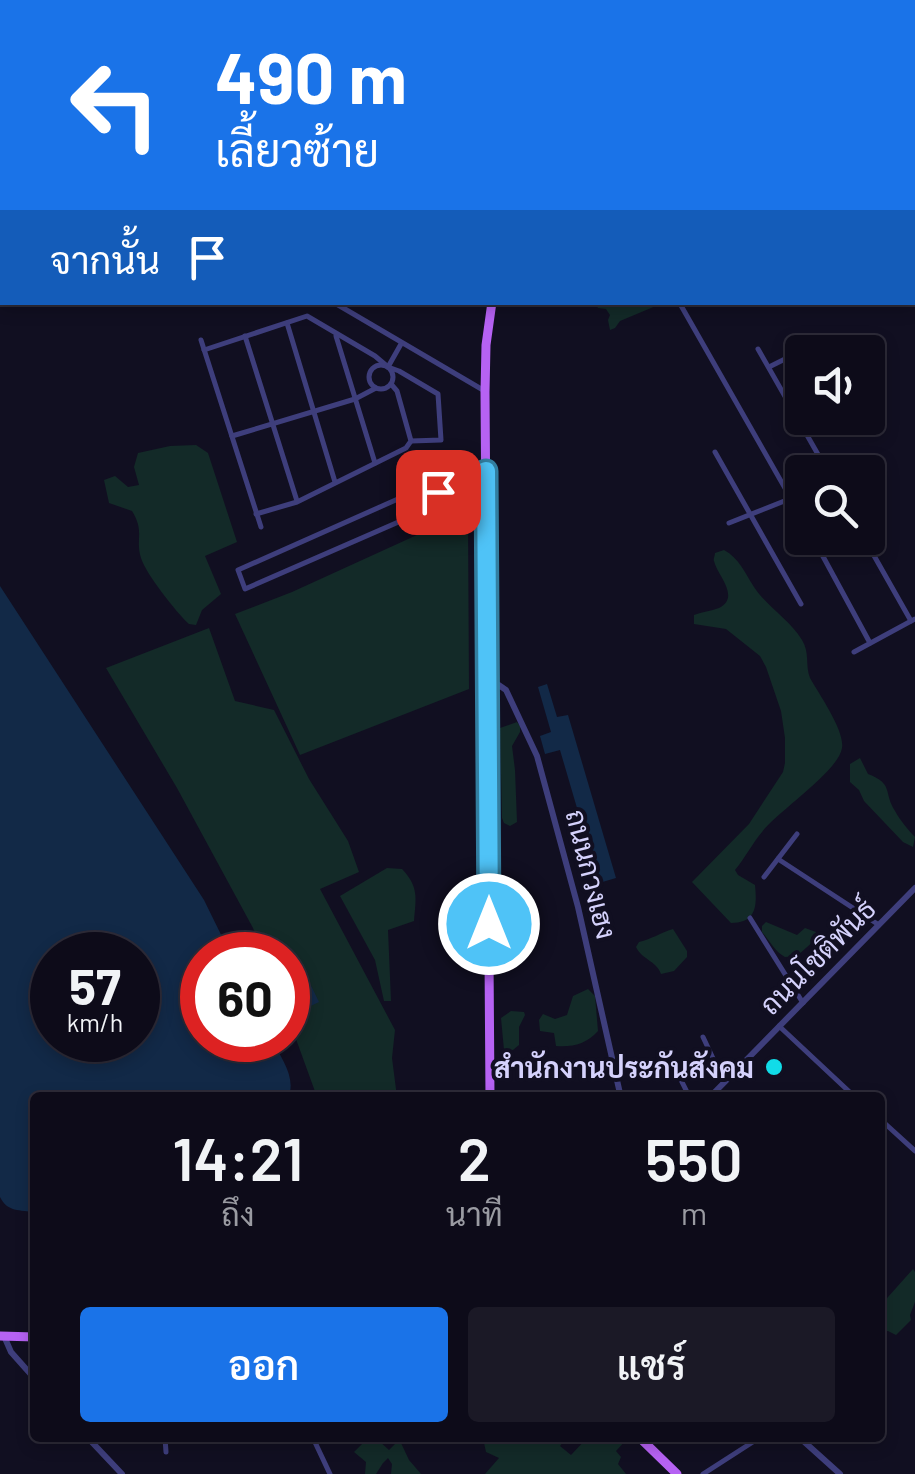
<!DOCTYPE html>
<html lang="th">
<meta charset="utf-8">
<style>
body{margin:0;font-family:Barlow,Sarabun,sans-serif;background:#1b1926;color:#f1f3f6;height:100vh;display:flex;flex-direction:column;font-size:38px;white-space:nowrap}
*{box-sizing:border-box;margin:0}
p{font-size:32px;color:#9a9ba2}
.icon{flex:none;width:55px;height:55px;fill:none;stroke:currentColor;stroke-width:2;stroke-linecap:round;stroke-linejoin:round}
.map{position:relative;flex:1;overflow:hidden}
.sheet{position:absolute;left:30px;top:1092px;width:855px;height:350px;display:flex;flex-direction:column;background:#0d0b19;border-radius:10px;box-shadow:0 5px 15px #0003,0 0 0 2px #2d2b38}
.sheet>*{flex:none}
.banner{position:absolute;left:0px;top:0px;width:915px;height:305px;box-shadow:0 5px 15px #0003,0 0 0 2px #2d2b38;background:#1a73e8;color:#fff;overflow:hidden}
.buttons{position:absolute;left:785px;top:335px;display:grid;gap:20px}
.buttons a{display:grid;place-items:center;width:100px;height:100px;border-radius:10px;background:#0d0b19;box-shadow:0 5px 15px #0003,0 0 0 2px #2d2b38;font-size:50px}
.speed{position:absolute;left:30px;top:932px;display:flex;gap:20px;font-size:50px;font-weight:700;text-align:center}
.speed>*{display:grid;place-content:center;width:130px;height:130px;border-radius:50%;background:#0d0b19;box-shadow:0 5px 15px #0003,0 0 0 2px #2d2b38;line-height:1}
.speed small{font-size:25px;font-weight:400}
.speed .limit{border:15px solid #d22;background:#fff;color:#111}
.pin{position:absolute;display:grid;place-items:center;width:85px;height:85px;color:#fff;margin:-42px;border-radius:20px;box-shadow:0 5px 15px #0006}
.me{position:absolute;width:110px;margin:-55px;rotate:0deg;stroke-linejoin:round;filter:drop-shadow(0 0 8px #0008)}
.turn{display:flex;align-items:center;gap:35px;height:210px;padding:0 50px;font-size:45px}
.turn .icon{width:130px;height:130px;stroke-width:2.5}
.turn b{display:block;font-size:70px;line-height:85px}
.then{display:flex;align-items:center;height:95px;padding:0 50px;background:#0003;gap:20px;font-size:38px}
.eta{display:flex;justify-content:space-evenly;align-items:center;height:170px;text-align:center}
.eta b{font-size:60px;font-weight:600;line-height:70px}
.action{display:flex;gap:20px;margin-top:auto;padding:20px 50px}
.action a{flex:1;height:115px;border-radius:10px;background:#1a73e8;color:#fff;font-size:40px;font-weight:600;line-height:115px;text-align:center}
.action a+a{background:#1b1926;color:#f1f3f6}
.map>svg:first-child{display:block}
.green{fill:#132a28}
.water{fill:#122947;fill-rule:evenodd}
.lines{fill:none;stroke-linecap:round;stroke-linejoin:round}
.minor{stroke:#3e3e7c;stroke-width:5}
.tertiary{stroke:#3e3e7c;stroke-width:6}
.primary{stroke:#b662f3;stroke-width:9}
.route-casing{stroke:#337fa1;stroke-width:25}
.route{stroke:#4fc3f7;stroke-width:18}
.poi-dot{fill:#11dce8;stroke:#110f21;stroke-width:4}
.labels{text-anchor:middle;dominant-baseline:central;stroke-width:8;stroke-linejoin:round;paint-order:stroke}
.street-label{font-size:28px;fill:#d5d2fc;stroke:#110f21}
.poi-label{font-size:28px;font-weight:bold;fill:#d5d2fc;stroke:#110f21;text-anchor:end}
</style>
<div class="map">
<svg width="915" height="1474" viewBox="0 0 915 1474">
<rect width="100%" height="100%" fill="#110f21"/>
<!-- green -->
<g class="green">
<path d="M595,303H663L620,321L615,328L610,330L608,320L610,315L606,309L598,308Z"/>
<path d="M196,445L208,453L237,542L205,556L221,594L202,610L196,625L189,624C176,612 146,574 141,558C135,539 145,532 132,511L109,503L104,480L115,476L128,487L139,485L134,467L138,453L170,446Z"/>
<path d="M452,519H468L469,689L300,755L235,614L292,592Z"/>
<path d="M724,550C739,558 745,573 754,587C767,607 790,620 802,640C810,653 805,665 810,678C819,694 845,731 842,748C838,772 778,811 762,832C752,844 745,858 735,870L738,875L755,885C757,905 757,923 731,923L692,882L749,824L783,772L785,763V738L781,711L766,667L760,656L726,629L694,624V615C702,612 711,611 719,608C741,597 717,575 714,561C713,559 715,556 715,553Z"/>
<path d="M209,628L235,701L274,710L309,779L348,841L359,872L320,889L395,1030L392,1058L397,1097H317L288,1017V955H263L253,928L177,788L106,668Z"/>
<path d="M517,722L520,726V732L512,746L515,770L517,822L510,826L504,823L502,818L500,728Z"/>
<path d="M860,758L868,774C894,784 883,792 895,811C900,820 908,830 915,837L913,847L903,842L864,801L859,790L850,782V764Z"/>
<path d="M387,868L402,869C419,887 416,898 414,921L388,930L391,1001H384L375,960L340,896Z"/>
<path d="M766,922L797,935L805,928L816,932L817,938L797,956L785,957C775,952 770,941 762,932V926Z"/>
<path d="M673,929L687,951V957L674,971L661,974C656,960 642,960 636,947L639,942C652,939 660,933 673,929Z"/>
<path d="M588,989L595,996L598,1031C586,1044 574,1047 556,1046L554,1033L540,1031L539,1020L543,1014L555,1019L567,1015L573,996Z"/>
<path d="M511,1011L524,1012L525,1015L519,1027V1045L508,1054L504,1050L501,1018Z"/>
<path d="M913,1269L915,1272V1302L910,1315L911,1320L896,1335L888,1331L880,1332V1328L885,1321L880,1314V1306Z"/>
<path d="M368,1438H378L379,1441L389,1450L395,1444L401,1443L409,1460L421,1474H391L392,1464L388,1458L383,1463L376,1474H365L366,1462L354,1452Z"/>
<path d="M483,1438H514L521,1444L528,1438H566L560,1446L571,1455L587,1438H628L616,1451L621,1457L618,1464L626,1474H485L499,1458L486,1452Z"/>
</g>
<!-- water -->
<g class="water">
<path d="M0,586L204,900L231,955H202V1040H272C281,1058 297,1078 288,1098H35V1212C20,1210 7,1212 0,1197ZM138,955V1040H52V955Z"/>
<path d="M547,684L557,717L568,715L616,878L599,883L560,750L545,754L540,736L551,732L538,687Z"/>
<path d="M295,953L319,1002L296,1013L288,989V955Z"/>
</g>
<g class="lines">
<!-- minor -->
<g class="minor">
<path d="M269,0L271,2"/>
<path d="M423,0L424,2"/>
<path d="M841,0L842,2"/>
<path d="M8,2L13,0"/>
<path d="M468,2L472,0"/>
<path d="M0,6L2,5"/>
<path d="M0,70L2,74"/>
<path d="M912,133L915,138"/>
<path d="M333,302L483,390"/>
<path d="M679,302L802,518"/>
<path d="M287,323L335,482"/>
<path d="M245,336L297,501"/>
<path d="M336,336L375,463"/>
<path d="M201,340L261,527"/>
<path d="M758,349L828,472"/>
<path d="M204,350L307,316L375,356L388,367L399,371L438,394L441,440L411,441"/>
<circle cx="381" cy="377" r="12"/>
<path d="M388,367L401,344"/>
<path d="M769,367L803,350"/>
<path d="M232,436L355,399L376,388"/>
<path d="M715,452L801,604"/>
<path d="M855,472L860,471"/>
<path d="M438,492L434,483L238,570L245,589L442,503L438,492L486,471"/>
<path d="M256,514L297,502L406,448L411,441L397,391L391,384"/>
<path d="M729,523L802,494"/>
<path d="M813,538L870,643"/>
<path d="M864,538L911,621"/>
<path d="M854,652L915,619"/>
<path d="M778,859L879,925"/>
<path d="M764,877L797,834"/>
<path d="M750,918L803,1003"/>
<path d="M779,1026L856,1098"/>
<path d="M703,1037L724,1082"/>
<path d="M671,1060L690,1098"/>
<path d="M880,1119L915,1151"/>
<path d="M165,1438L166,1452"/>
<path d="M313,1438L330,1474"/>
<path d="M703,1474L759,1438"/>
</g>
<!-- tertiary -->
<g class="tertiary">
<path d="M487,677L506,690L537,756L578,907L621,1098"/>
<path d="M709,1098L915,888"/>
<path d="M4,1336L11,1352L35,1379"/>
<path d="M88,1438L122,1474"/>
<path d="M800,1438L840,1474"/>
</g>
<!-- primary -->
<g class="primary">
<path d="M728,2L730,0"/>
<path d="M490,1098L485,392L486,345L492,302"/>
<path d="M0,1336L35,1337"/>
<path d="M640,1438L677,1474"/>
</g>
</g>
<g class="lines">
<defs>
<path id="route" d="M438,492L486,471L489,924"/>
</defs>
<!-- route casing -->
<use href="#route" class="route-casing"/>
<!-- route -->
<use href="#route" class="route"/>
</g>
<!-- markers -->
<circle class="poi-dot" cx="774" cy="1067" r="10"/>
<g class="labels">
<!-- street labels -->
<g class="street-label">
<text transform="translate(592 874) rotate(76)">ถนนกวงเฮง</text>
<text transform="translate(817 956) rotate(-45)">ถนนโชติพันธ์</text>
</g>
<!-- poi labels -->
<g class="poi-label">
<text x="754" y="1067">สำนักงานประกันสังคม</text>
</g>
</g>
</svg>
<div class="buttons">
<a><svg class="icon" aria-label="sound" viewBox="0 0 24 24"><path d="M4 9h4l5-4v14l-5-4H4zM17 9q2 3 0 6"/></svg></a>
<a><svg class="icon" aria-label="search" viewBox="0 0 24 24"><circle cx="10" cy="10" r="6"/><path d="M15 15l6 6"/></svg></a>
</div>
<div class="speed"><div>57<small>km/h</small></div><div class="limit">60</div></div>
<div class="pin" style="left:438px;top:492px;background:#d93025"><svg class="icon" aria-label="arrive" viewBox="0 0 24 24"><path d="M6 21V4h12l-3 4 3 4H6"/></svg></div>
<svg class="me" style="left:489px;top:924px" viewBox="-20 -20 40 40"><circle r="17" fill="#4fc3f7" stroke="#fff" stroke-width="3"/><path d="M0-11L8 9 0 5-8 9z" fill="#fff"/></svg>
<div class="banner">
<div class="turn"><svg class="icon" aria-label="left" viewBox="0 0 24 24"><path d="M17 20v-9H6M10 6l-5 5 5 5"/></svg><div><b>490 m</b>เลี้ยวซ้าย</div></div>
<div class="then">จากนั้น<svg class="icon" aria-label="arrive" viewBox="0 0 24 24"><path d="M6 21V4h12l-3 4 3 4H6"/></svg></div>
</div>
<section class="sheet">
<div class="eta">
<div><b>14:21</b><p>ถึง</p></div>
<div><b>2</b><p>นาที</p></div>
<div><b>550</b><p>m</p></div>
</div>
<div class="action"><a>ออก</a><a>แชร์</a></div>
</section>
</div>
